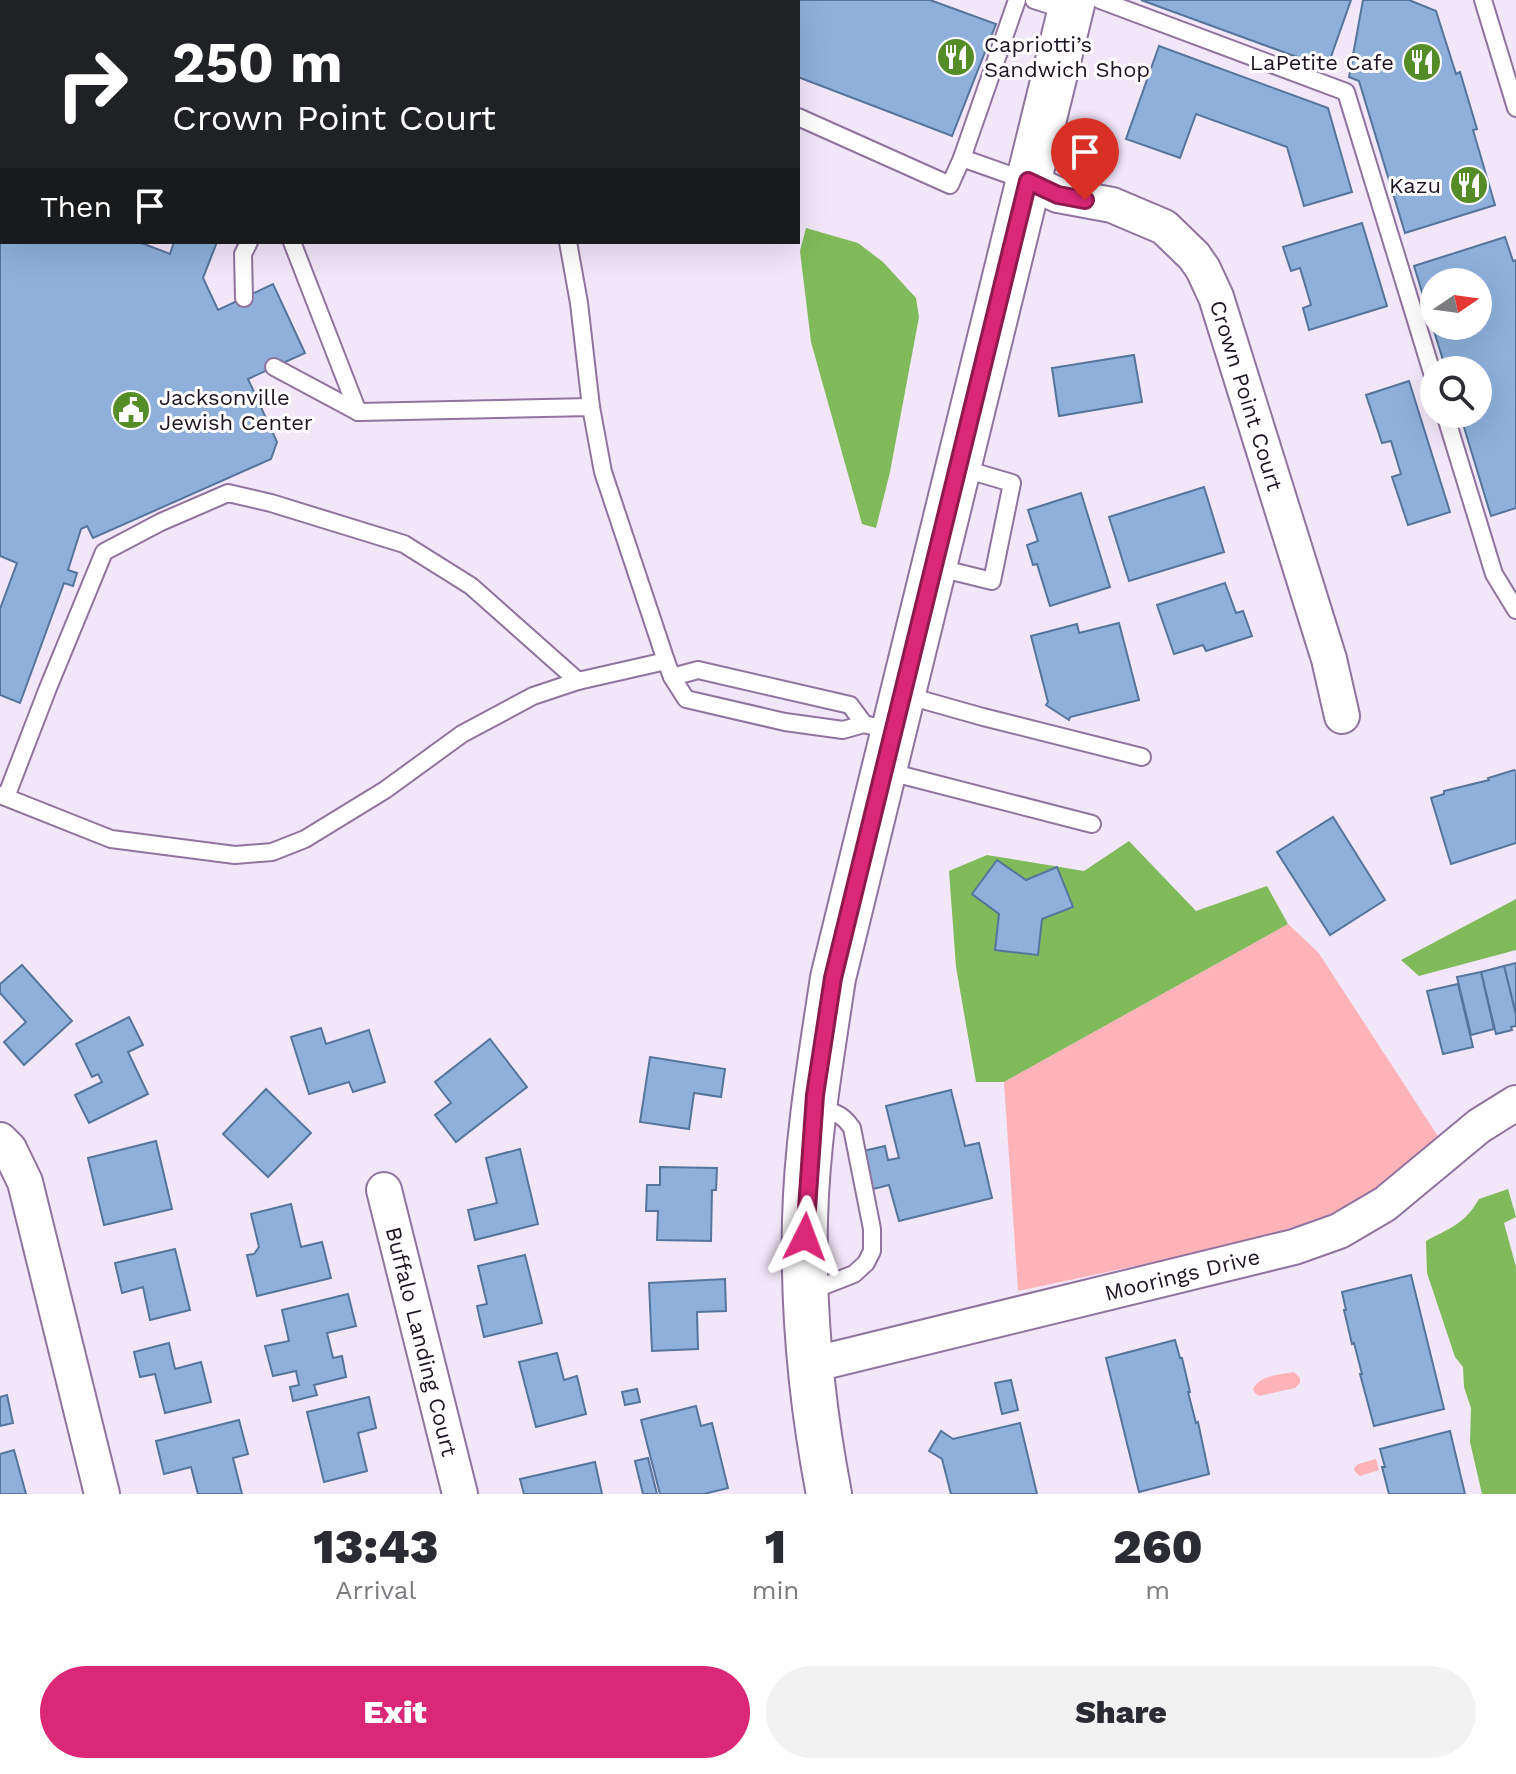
<!DOCTYPE html>
<meta charset="utf-8">
<style>
body{margin:0;font-family:"Work Sans",sans-serif;background:#f2f2f3;color:#2b2b33;height:100vh;display:flex;flex-direction:column;font-size:30px;white-space:nowrap}
*{box-sizing:border-box;margin:0}
p{font-size:26px;color:#7c7c81}
.icon{flex:none;width:44px;height:44px;fill:none;stroke:currentColor;stroke-width:2;stroke-linecap:round;stroke-linejoin:round}
.map{position:relative;height:1494px;overflow:hidden}
.side{display:flex;flex-direction:column;background:#fff;flex:1}
.side>*{flex:none}
.top-card{position:absolute;left:0px;top:0px;width:800px;height:244px;box-shadow:0 8px 32px #0002;background:#202124;color:#fff;overflow:hidden}
.needle{width:52px;rotate:77deg}
.controls{position:absolute;left:1420px;top:268px;display:grid;gap:16px}
.controls a{display:grid;place-items:center;width:72px;height:72px;border-radius:50%;background:#fff;box-shadow:0 8px 32px #0002;font-size:40px}
.pin{position:absolute;display:grid;place-items:center;width:68px;height:68px;color:#fff;margin:-82px -34px;border-radius:50% 50% 50% 0;rotate:-45deg;box-shadow:0 0 8px #0007}
.pin .icon{rotate:45deg}
.me{position:absolute;width:88px;margin:-44px;rotate:3deg;stroke-linejoin:round;filter:drop-shadow(0 0 6px #0008)}
.turn{display:flex;align-items:center;gap:28px;height:168px;padding:0 40px;font-size:36px}
.turn .icon{width:104px;height:104px;stroke-width:2.5}
.turn b{display:block;font-size:56px;line-height:68px}
.then{display:flex;align-items:center;height:76px;padding:0 40px;background:#0003;gap:16px;font-size:30px}
.eta{display:flex;justify-content:space-evenly;align-items:center;height:136px;text-align:center}
.eta b{font-size:48px;font-weight:800;line-height:56px}
.action{display:flex;gap:16px;margin-top:auto;padding:16px 40px}
.action a{flex:1;height:92px;border-radius:48px;background:#db2777;color:#fff;font-size:32px;font-weight:800;line-height:92px;text-align:center}
.action a+a{background:#f2f2f3;color:#2b2b33}
.map>svg:first-child{display:block}
.green{fill:#feb3b8}
.water{fill:#80ba5a}
.building{fill:#8eb0da;stroke:#55759c;stroke-width:2;fill-rule:evenodd}
.lines{fill:none;stroke-linecap:round;stroke-linejoin:round}
.lane-casing{stroke:#90739e;stroke-width:20}
.street-casing{stroke:#90739e;stroke-width:38}
.secondary-casing{stroke:#90739e;stroke-width:48}
.lane{stroke:#fff;stroke-width:16}
.street{stroke:#fff;stroke-width:34}
.secondary{stroke:#fff;stroke-width:44}
.route-casing{stroke:#8e194d;stroke-width:20}
.route{stroke:#db2777;stroke-width:14}
.labels{text-anchor:middle;dominant-baseline:central;stroke-width:6;stroke-linejoin:round;paint-order:stroke}
.poi-label{font-size:22px;fill:#1f1424;stroke:#fff;text-anchor:start}
.street-label{font-size:22px;fill:#1f1424;stroke:#fff}
</style>
<div class="map">
<svg width="1516" height="1494" viewBox="0 0 1516 1494">
<rect width="100%" height="100%" fill="#f2e6f9"/>
<!-- green -->
<g class="green">
<path d="M1288,924L1318,952L1443,1144L1360,1204L1253,1241L1018,1291L1004,1082Z"/>
<path d="M1294,1372L1300,1378V1383L1295,1388L1259,1396L1255,1393L1253,1389C1259,1375 1280,1375 1294,1372Z"/>
<path d="M1376,1459L1379,1470L1360,1476L1355,1472L1354,1468L1358,1464Z"/>
</g>
<!-- water -->
<g class="water">
<path d="M16,0H329L333,2H20Z"/>
<path d="M806,228L858,243L883,262L916,298L919,317L890,472L876,528L862,524L811,342L800,251Z"/>
<path d="M1129,841L1196,911L1267,886L1288,924L1004,1082H976L956,967L949,871L987,855L1084,871Z"/>
<path d="M1516,899V950L1419,976L1401,960Z"/>
<path d="M1508,1189L1516,1217L1504,1223L1516,1267V1494H1482L1470,1442L1471,1408L1464,1387L1463,1367L1455,1357L1427,1273L1426,1241C1451,1227 1464,1225 1479,1199Z"/>
</g>
<!-- building -->
<g class="building">
<path d="M735,0H930L996,24L952,136L798,77V2H735Z"/>
<path d="M1141,0H1351L1327,68Z"/>
<path d="M1363,0H1409L1436,11L1456,74L1460,72L1477,129L1473,130L1495,205L1405,233L1359,81L1349,77Z"/>
<path d="M1159,46L1328,108L1352,192L1304,206L1287,147L1196,114L1180,158L1126,139Z"/>
<path d="M2,103V242H139L170,254L174,242H217L203,278L218,310L273,284L305,353L248,379L277,442L271,459L93,538L87,526L81,529L68,570L77,573L73,586L64,583L20,703L0,695V609L17,563L0,556V104Z"/>
<path d="M1362,223L1387,306L1309,330L1303,308L1311,305L1300,268L1291,271L1283,247Z"/>
<path d="M1505,237L1513,261L1516,260V508L1491,516L1460,414H1478V370H1446L1414,266ZM1434,282H1478V326H1434Z"/>
<path d="M1134,355L1142,402L1059,416L1052,368Z"/>
<path d="M1409,381L1450,512L1408,525L1392,477L1401,474L1391,441L1382,443L1366,395Z"/>
<path d="M1204,487L1224,552L1129,581L1109,517Z"/>
<path d="M1081,493L1110,587L1050,606L1037,564L1033,565L1027,545L1038,541L1028,510Z"/>
<path d="M1225,583L1236,613L1243,611L1252,636L1206,651L1203,645L1174,654L1157,605Z"/>
<path d="M1119,623L1139,700L1070,717L1069,720L1046,705L1048,702L1031,636L1077,624L1079,633Z"/>
<path d="M1514,770L1516,771V843L1451,864L1431,798L1444,794V791L1489,780L1488,778Z"/>
<path d="M1333,817L1385,900L1330,935L1277,852Z"/>
<path d="M997,860L1026,880L1057,867L1073,907L1042,919L1038,955L995,950L999,914L972,894Z"/>
<path d="M1516,963V1015L1504,966Z"/>
<path d="M22,965L72,1021L24,1065L4,1042L26,1022L0,993V984Z"/>
<path d="M1504,966L1516,1015V1026L1511,1027L1512,1030L1496,1034L1481,972Z"/>
<path d="M1481,972L1494,1029L1471,1035L1457,977Z"/>
<path d="M1458,984L1473,1047L1443,1054L1427,991Z"/>
<path d="M129,1017L143,1045L128,1052L148,1094L89,1123L75,1095L102,1082L98,1074L92,1077L76,1044Z"/>
<path d="M321,1028L326,1044L369,1030L385,1082L353,1092L349,1082L309,1094L291,1037Z"/>
<path d="M490,1039L527,1087L456,1142L435,1115L451,1103L435,1082Z"/>
<path d="M650,1057L725,1069L721,1097L694,1093L689,1129L640,1122Z"/>
<path d="M266,1089L311,1133L268,1177L223,1134Z"/>
<path d="M951,1090L965,1146L979,1143L992,1198L899,1221L889,1185L873,1189L863,1151L885,1146L888,1160L899,1158L886,1106Z"/>
<path d="M156,1141L172,1209L104,1225L88,1158Z"/>
<path d="M520,1149L538,1224L475,1240L468,1210L497,1203L486,1158Z"/>
<path d="M660,1167L717,1168L716,1190H712L711,1241L657,1240L658,1211H646L647,1185H660Z"/>
<path d="M291,1204L301,1247L322,1242L331,1278L257,1296L247,1255L254,1254L259,1247L251,1214Z"/>
<path d="M175,1249L190,1310L150,1320L143,1287L122,1293L115,1263Z"/>
<path d="M525,1255L542,1323L484,1337L477,1306L487,1304L478,1266Z"/>
<path d="M1411,1275L1444,1409L1374,1426L1360,1374H1362L1354,1343L1352,1344L1344,1310H1346L1342,1292Z"/>
<path d="M725,1279L726,1311L697,1312L698,1349L652,1351L649,1283Z"/>
<path d="M348,1294L356,1326L327,1333L333,1358L342,1356L346,1377L314,1385L317,1395L293,1401L290,1387L299,1385L296,1371L273,1376L265,1346L289,1341L282,1310Z"/>
<path d="M1175,1340L1180,1358H1182L1190,1392H1188L1196,1423L1198,1422L1209,1474L1139,1492L1106,1358Z"/>
<path d="M169,1343L175,1369L201,1362L211,1402L165,1413L155,1374L140,1377L134,1352Z"/>
<path d="M557,1353L564,1380L577,1376L586,1414L536,1427L519,1362Z"/>
<path d="M1011,1380L1018,1410L1002,1414L995,1383Z"/>
<path d="M637,1389L640,1402L625,1405L622,1392Z"/>
<path d="M7,1395L13,1423L0,1426V1397Z"/>
<path d="M369,1397L376,1428L358,1433L367,1471L324,1482L307,1412Z"/>
<path d="M696,1406L701,1426L712,1423L728,1488L704,1494H660L641,1420Z"/>
<path d="M239,1420L248,1454L233,1458L242,1494H198L191,1467L164,1474L156,1441Z"/>
<path d="M1020,1423L1037,1494H951L942,1459L929,1451L941,1431L953,1439Z"/>
<path d="M1450,1431L1465,1494H1389L1382,1467H1385L1380,1449Z"/>
<path d="M14,1450L26,1494H0V1454Z"/>
<path d="M648,1458L657,1494H643L635,1461Z"/>
<path d="M595,1462L602,1494H524L520,1479Z"/>
</g>
<g class="lines">
<defs>
<g id="lane">
<path d="M721,0V2"/>
<path d="M1034,0L1069,11"/>
<path d="M1100,0L1346,92L1434,379"/>
<path d="M1483,0L1516,108"/>
<path d="M0,39H2"/>
<path d="M798,117L950,185L962,158L1027,181"/>
<path d="M962,158L1017,0"/>
<path d="M292,242L358,412L591,407L603,472L666,661L672,677L686,699L785,722L843,730L864,724L892,731"/>
<path d="M568,242L579,303L591,407"/>
<path d="M244,298L243,254L249,242"/>
<path d="M274,367L358,412"/>
<path d="M1445,414L1494,574L1516,610"/>
<path d="M935,567L992,581L1012,483L961,468"/>
<path d="M672,677L698,670L850,705L864,724"/>
<path d="M905,695L983,717L1142,757"/>
<path d="M886,771L1092,824"/>
<path d="M0,795L111,839L235,855L272,852L305,839L385,790L462,734L533,696L578,681L666,661"/>
<path d="M6,797L48,688L104,552L161,522L228,493L271,503L404,544L471,586L578,681"/>
<path d="M808,1292L854,1274L866,1263L872,1251V1229L852,1128C841,1112 832,1111 814,1109"/>
</g>
<g id="street">
<path id="s1" d="M1028,181L1058,195L1112,205L1164,227L1194,256L1203,269L1216,297L1329,659L1342,716"/>
<path d="M0,1140L9,1149L25,1182L102,1494"/>
<path id="s2" d="M384,1190L460,1494"/>
<path id="s3" d="M811,1365L1294,1247L1339,1231L1385,1204L1479,1126L1516,1103"/>
</g>
<path id="secondary" d="M829,1494C812,1406 803,1310 805,1220C807,1139 821,1058 833,978L1073,0"/>
</defs>
<!-- lane casing -->
<use href="#lane" class="lane-casing"/>
<!-- street casing -->
<use href="#street" class="street-casing"/>
<!-- secondary casing -->
<use href="#secondary" class="secondary-casing"/>
<!-- lane -->
<use href="#lane" class="lane"/>
<!-- street -->
<use href="#street" class="street"/>
<!-- secondary -->
<use href="#secondary" class="secondary"/>
</g>
<g class="lines">
<defs>
<path id="route" d="M805,1237L815,1095L833,978L1028,181L1058,195L1085,200"/>
</defs>
<!-- route casing -->
<use href="#route" class="route-casing"/>
<!-- route -->
<use href="#route" class="route"/>
</g>
<!-- icons -->
<defs>
<symbol id="restaurant-disc" viewBox="-11 -11 22 22"><circle r="9.5" fill="#548c28" stroke="#fff"/><path d="M-5-6h1v4h1v-4h1v4h1v-4h1v5L-1.5 .5V6h-2V.5L-5-1ZM5-6V6H3V1.5H1.5Q1.5-4 5-6Z" fill="#fff"/></symbol>
<symbol id="civic-disc" viewBox="-11 -11 22 22"><circle r="9.5" fill="#548c28" stroke="#fff"/><path d="M-.6-6.5H3V-4.5H.6V-3L4-1V1h2V6H-6V1h2V-1L-.6-3ZM-1.2 2.5V6h2.4V2.5Z" fill="#fff"/></symbol>
</defs>
<g fill-rule="evenodd">
<use href="#restaurant-disc" x="934" y="35" width="44" height="44"/>
<use href="#restaurant-disc" x="1400" y="40" width="44" height="44"/>
<use href="#restaurant-disc" x="1447" y="163" width="44" height="44"/>
<use href="#civic-disc" x="109" y="388" width="44" height="44"/>
</g>
<g class="labels">
<!-- poi labels -->
<g class="poi-label">
<text x="984" y="44">Capriotti’s<tspan x="984" dy="25">Sandwich Shop</tspan></text>
<text x="1394" y="62" text-anchor="end">LaPetite Cafe</text>
<text x="1441" y="185" text-anchor="end">Kazu</text>
<text x="159" y="397">Jacksonville<tspan x="159" dy="25">Jewish Center</tspan></text>
</g>
<!-- street labels -->
<g class="street-label">
<text stroke="none"><textPath href="#s1" startOffset="336">Crown Point Court</textPath></text>
<text stroke="none"><textPath href="#s3" startOffset="382">Moorings Drive</textPath></text>
<text stroke="none"><textPath href="#s2" startOffset="156">Buffalo Landing Court</textPath></text>
</g>
</g>
</svg>
<div class="controls">
<a><svg class="needle" viewBox="-14 -14 28 28"><path d="M0-13l5 13h-10z" fill="#e53935"/><path d="M0 13l5-13h-10z" fill="#7c7c81"/></svg></a>
<a><svg class="icon" aria-label="search" viewBox="0 0 24 24"><circle cx="10" cy="10" r="6"/><path d="M15 15l6 6"/></svg></a>
</div>
<div class="pin" style="left:1085px;top:200px;background:#d93025"><svg class="icon" aria-label="arrive" viewBox="0 0 24 24"><path d="M6 21V4h12l-3 4 3 4H6"/></svg></div>
<svg class="me" style="left:805px;top:1237px" viewBox="-20 -20 40 40"><path d="M0-17L14 15 0 8-14 15z" fill="#db2777" stroke="#fff" stroke-width="4"/></svg>
<div class="top-card">
<div class="turn"><svg class="icon" aria-label="right" viewBox="0 0 24 24"><path d="M7 20v-9h11M14 6l5 5-5 5"/></svg><div><b>250 m</b>Crown Point Court</div></div>
<div class="then">Then<svg class="icon" aria-label="arrive" viewBox="0 0 24 24"><path d="M6 21V4h12l-3 4 3 4H6"/></svg></div>
</div>
</div>
<section class="side">
<div class="eta">
<div><b>13:43</b><p>Arrival</p></div>
<div><b>1</b><p>min</p></div>
<div><b>260</b><p>m</p></div>
</div>
<div class="action"><a>Exit</a><a>Share</a></div>
</section>
